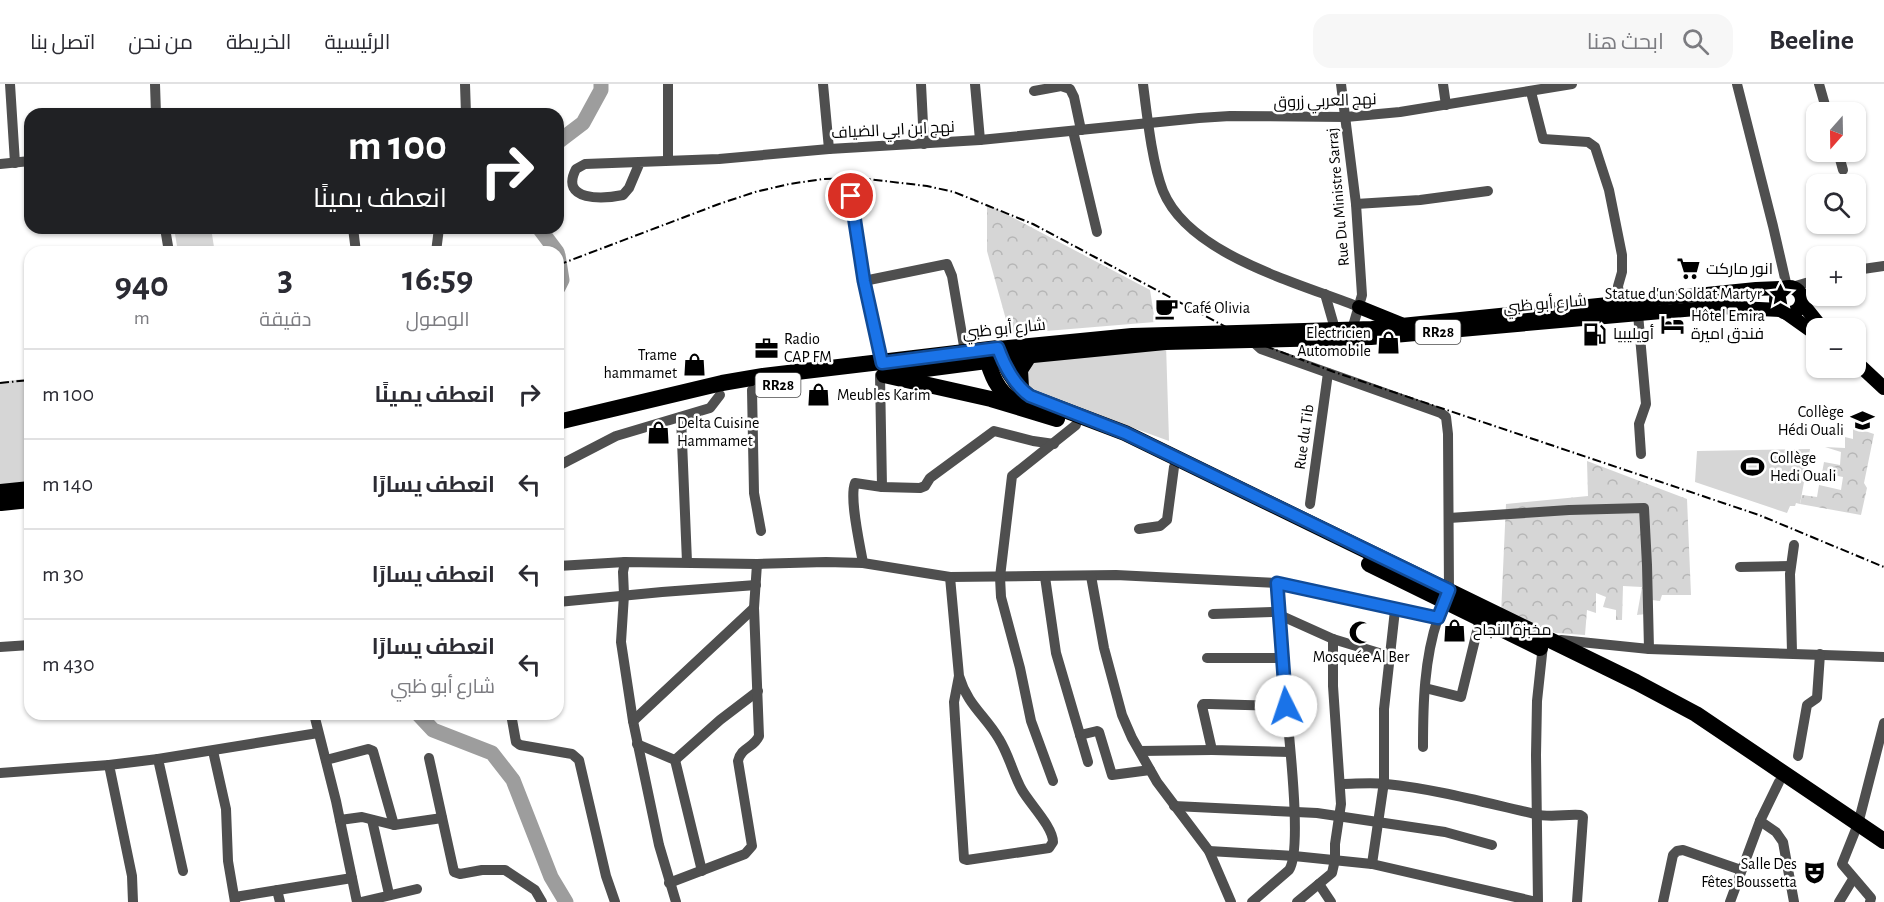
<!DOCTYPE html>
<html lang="ar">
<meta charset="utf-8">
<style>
body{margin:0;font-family:"Alegreya Sans",Cairo,sans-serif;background:#f7f7f7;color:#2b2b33;direction:rtl;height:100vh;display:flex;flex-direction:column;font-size:22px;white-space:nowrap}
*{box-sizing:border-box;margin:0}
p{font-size:20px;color:#7c7c81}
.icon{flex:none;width:33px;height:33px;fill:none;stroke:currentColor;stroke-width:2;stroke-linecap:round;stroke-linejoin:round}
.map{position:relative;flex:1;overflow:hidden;direction:ltr}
.drawer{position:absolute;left:24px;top:162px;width:540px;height:474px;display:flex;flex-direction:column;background:#fff;border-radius:18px;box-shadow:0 2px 4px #0004;direction:rtl}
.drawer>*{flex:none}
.hud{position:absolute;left:24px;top:24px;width:540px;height:126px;border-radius:18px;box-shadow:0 2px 4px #0004;direction:rtl;background:#202124;color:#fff;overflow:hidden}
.needle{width:39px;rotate:200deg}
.buttons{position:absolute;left:1806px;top:18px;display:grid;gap:12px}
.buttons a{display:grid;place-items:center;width:60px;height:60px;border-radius:12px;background:#fff;box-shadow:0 2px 4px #0004;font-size:30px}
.pin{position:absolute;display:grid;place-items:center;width:51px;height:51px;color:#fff;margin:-26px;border:3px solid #fff;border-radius:50%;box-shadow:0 2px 6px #0007}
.me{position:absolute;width:66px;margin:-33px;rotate:356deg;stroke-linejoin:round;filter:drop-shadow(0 0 4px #0008)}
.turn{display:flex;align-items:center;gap:21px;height:126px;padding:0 18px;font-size:27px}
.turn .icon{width:78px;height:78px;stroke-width:2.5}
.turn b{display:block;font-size:42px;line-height:51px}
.eta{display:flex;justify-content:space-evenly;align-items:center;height:102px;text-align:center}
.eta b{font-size:36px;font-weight:700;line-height:42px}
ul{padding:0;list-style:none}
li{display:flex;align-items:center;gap:18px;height:90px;padding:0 18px;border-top:2px solid #e1e1e2}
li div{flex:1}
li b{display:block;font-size:22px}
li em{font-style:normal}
header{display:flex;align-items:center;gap:36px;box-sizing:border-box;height:84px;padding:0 30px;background:#fff;border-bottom:2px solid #e1e1e2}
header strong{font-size:28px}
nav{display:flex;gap:33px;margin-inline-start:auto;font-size:21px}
.search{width:420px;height:54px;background:#f7f7f7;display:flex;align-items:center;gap:15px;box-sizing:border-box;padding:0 21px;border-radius:18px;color:#7c7c81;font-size:22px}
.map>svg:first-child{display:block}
.green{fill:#d6d6d6}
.forest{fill:url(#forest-crowns)}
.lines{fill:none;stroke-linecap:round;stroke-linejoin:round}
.river{stroke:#9d9d9d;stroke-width:15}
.minor{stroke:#4f4f4f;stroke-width:10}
.major{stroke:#000;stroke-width:14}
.highway{stroke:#000;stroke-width:16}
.rail{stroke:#000;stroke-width:2;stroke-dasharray:9 3 1.5 3;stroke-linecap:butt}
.route-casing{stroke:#114b97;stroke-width:15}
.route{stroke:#1a73e8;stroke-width:10}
.labels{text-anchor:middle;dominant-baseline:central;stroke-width:5;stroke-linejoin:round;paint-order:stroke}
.shield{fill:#fff;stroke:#4c4c4c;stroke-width:1.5}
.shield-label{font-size:15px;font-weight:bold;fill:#000}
.street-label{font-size:16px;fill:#000;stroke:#fff}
.poi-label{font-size:16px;fill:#000;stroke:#fff;text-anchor:start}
</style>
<header>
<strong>Beeline</strong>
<div class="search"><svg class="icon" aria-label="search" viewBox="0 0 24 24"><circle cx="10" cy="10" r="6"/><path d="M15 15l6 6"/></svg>ابحث هنا</div>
<nav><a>الرئيسية</a><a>الخريطة</a><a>من نحن</a><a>اتصل بنا</a></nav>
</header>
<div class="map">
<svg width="1884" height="818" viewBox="0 0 1884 818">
<defs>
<pattern id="forest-crowns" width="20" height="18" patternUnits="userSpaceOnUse" patternTransform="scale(1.5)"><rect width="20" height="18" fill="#d6d6d6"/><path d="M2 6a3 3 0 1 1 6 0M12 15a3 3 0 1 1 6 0" fill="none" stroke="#b6b6b6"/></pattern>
</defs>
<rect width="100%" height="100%" fill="#fff"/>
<!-- green -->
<g class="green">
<path d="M174,144H211L214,163L178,168Z"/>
<path d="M1166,260L1169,357L1016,301L1021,280Z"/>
<path d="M30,294V402L0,406V298Z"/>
<path d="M1810,365L1800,420L1796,419L1795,422H1790L1787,429L1695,398L1697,367Z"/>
</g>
<!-- forest -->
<g class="forest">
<path d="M987,120L1150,206L1155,238L1010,250L987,167Z"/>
<path d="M1853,343L1874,350L1864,399L1867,404L1861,431L1800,420L1802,411L1817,413L1819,401L1841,406L1843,393L1822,389L1824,378L1840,381L1841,368L1825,363L1845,364V353L1853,355Z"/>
<path d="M1587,377L1687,415L1691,511H1662L1660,517L1652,516V529L1637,531L1642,503L1623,502L1622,536H1616V526L1603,523L1606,513L1596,509V529L1587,526L1585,551L1556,549L1501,530L1506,420L1588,412Z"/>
</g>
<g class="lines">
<!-- river -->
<g class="river">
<path d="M558,58L583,39L601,6V0"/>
<path d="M539,144L557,168"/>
<path d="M558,171L562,196L558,204"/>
<path d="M418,630L433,646L492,669L513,696L551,793L566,818"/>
</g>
<!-- minor -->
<g class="minor">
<path d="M10,0L15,79"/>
<path d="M155,0L156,30"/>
<path d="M465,0L466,30"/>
<path d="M823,0L829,65"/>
<path d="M921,0L924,60"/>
<path d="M975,0L980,56"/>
<path d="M1143,0C1147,31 1152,79 1163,107C1189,171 1299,199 1359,223"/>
<path d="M1341,0L1356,120L1362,211L1351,249"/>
<path d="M1443,0L1446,21"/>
<path d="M1737,0L1773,142L1787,203"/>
<path d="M1819,0L1827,28"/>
<path d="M1034,7L1061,2L1070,5L1074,13L1081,46"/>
<path d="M1531,8L1543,55L1588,58L1595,63L1609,106L1622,171V188L1618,202L1620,220"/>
<path d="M1073,47L1097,148"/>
<path d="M1838,68L1843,86"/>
<path d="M668,76V0"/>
<path d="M640,78L629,104L623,111C604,115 559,118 576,85L585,80L719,75L829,65L980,56L1199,34L1230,32L1346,33L1400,28L1572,0"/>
<path d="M0,80L30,77"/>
<path d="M851,113L864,197L881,279"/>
<path d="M1356,120L1420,116L1488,107"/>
<path d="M165,144L169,168"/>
<path d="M353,144L356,168"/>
<path d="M436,168L439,144"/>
<path d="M1856,186L1884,182"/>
<path d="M864,197L947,180L952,192L965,268"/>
<path d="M1792,203L1816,196"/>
<path d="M1325,210L1337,252"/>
<path d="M1802,217L1816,209"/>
<path d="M1638,230L1646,320L1639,340L1641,370"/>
<path d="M880,291L882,403"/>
<path d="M752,306L754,409L761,447"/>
<path d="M681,333L687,478"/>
<path d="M558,382L616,352L710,324L720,311"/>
<path d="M1310,420L1328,289"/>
<path d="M1449,434L1569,426L1644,424L1647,481L1649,565"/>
<path d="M1139,445L1160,442L1167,436L1174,383"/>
<path d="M625,478L623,488L624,511L621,558L633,637L659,761L676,818"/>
<path d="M863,479C860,461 849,414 855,399L882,403L920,404L925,402L930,394L994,347L1033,357L1054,360"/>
<path d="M558,482L625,478L757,480L826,478L863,479L950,493L1116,491L1277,499L1438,534L1449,506L1448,350L1446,333L1441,329L1261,265L1250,255"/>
<path d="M1740,483L1790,482"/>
<path d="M1091,492L1104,564L1122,631L1132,654L1157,698L1209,767L1231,818"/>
<path d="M950,493L959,592C968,622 985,631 999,655C1009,671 1013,690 1022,706C1030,720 1053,743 1053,758L1049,764L967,776L964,775L955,635L954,618L959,592"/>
<path d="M1045,493L1056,569L1088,678"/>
<path d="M558,518L662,508L756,501"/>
<path d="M1213,530L1273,528L1333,555L1389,572"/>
<path d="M1561,556L1649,565L1884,573"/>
<path d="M0,563L30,561"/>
<path d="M1792,568L1790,490L1794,461"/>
<path d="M1207,574H1282"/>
<path d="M1425,604L1461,613L1480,535"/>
<path d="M1286,622L1209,620H1203L1202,622L1212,666L1290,668"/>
<path d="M314,630L336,717L357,818"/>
<path d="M511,630L516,658L520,661L572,670L579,676L606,792L615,818"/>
<path d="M633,637L754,524"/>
<path d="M1080,651L1097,647L1099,648L1112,691L1150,686"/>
<path d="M637,660L675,676"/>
<path d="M1423,663C1423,621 1424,575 1438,534"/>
<path d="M213,667L226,725L228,777L235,818"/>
<path d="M1140,667L1212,666"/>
<path d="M1798,672L1807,621L1817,614L1820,570"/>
<path d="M429,674L454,788L460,790L482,786H505L535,806L542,818"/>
<path d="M326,676L368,665L373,667L394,741"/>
<path d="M675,676L702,787"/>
<path d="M675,676L720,636L758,607"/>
<path d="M0,689L109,681"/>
<path d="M1053,697L1031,637L1020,584L1001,513L1000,493L1012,392L1076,341"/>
<path d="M1340,700C1356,700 1371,698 1386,700C1436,705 1486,719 1535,730C1549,734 1566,730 1580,731L1583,733L1577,818"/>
<path d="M1174,722L1317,729L1445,748L1492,761"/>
<path d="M340,736L362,733L394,741L442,734"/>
<path d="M372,736L389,810"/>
<path d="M1760,737L1776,748L1783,758L1794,818"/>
<path d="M1209,767L1294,772L1372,780L1537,818"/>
<path d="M1372,780L1384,698V625L1395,526"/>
<path d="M183,787L158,675L318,649"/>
<path d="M669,799L745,770L752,762L738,677C741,663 754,664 759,652L754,524L757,480"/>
<path d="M1319,800L1331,818"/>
<path d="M277,806L280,818"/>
<path d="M235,813L352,794"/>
<path d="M133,818L132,792L109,681L158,675"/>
<path d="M361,818L417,805"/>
<path d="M1252,818L1289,786C1303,766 1288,647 1286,618C1282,578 1280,538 1277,499"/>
<path d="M1297,818L1332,789L1335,776V760L1341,720L1333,602V555"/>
<path d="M1538,818L1536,671L1537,617L1543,561"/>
<path d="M1663,818L1673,771L1677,767L1683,766L1741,786"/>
<path d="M1730,818L1760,737L1779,698"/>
<path d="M1839,818L1853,795"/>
<path d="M1870,818L1871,814L1842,780L1858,740L1884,639"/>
</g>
<!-- major -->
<g class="major">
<circle cx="1789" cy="216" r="13"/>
<path d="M1802,219L1822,244"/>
<path d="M1359,223L1401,240"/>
<path d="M1785,228L1816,250"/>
<path d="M998,264L1132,251L1372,244L1756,205L1782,204"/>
<path d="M1002,275L1165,259L1371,254L1718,223L1781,226"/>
<path d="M1856,278L1884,304"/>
</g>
<!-- highway -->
<g class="highway">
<path d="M985,269C991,290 997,308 1016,319"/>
<path d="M895,289L1002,275"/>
<path d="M884,291L991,315L1057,335"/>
<path d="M1021,304L1020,286L1029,272"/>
<path d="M558,338L722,299L763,292L998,264C1004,281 1015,301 1030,313L1125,349L1636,598L1696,630L1884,757"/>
<path d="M0,408L30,405"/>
<path d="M1,419L30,416"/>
<path d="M1369,480L1540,564"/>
</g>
<!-- rail -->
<g class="rail">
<path d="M558,181L719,120L755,108L789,100L823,95L859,94L927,102L954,108L1033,140L1252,257L1334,288L1759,431L1884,483"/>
<path d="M0,299L30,296"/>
</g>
</g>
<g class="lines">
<defs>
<path id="route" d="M851,112L864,197L882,279L998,264C1004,281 1015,302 1030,312L1125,349L1449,506L1438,534L1277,499L1286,622"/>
</defs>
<!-- route casing -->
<use href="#route" class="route-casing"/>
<!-- route -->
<use href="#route" class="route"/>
</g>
<!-- icons -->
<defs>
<symbol id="supermarket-bare" viewBox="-9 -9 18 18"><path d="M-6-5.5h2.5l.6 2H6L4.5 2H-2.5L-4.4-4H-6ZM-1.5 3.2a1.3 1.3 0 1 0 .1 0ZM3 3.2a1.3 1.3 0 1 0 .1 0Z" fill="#000" stroke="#fff" stroke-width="2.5" paint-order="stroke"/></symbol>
<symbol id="sight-bare" viewBox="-9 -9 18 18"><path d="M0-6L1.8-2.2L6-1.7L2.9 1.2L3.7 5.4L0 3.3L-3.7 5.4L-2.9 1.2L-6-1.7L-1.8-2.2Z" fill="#000" stroke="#fff" stroke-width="2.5" paint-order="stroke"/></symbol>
<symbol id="cafe-bare" viewBox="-9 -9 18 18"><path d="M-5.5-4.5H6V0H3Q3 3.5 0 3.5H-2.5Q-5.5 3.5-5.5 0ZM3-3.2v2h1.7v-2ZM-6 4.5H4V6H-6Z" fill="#000" stroke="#fff" stroke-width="2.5" paint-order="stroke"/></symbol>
<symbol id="hotel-bare" viewBox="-9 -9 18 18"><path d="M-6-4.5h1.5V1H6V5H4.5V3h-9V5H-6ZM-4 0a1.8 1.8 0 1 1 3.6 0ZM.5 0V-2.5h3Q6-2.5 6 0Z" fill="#000" stroke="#fff" stroke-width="2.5" paint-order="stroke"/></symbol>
<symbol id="fuel-bare" viewBox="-9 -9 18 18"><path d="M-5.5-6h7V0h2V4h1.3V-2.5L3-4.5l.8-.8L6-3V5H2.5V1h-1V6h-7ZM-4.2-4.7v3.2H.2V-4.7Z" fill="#000" stroke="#fff" stroke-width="2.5" paint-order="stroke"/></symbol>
<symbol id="shop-bare" viewBox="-9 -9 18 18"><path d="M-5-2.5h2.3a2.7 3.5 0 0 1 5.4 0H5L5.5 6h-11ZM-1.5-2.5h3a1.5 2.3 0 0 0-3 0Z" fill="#000" stroke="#fff" stroke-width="2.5" paint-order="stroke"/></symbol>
<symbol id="office-bare" viewBox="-9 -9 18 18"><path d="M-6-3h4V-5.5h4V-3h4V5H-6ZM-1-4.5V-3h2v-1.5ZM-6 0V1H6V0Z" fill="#000" stroke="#fff" stroke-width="2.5" paint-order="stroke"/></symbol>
<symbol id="school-bare" viewBox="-9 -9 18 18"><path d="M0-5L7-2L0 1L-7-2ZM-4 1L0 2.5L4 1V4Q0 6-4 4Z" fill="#000" stroke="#fff" stroke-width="2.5" paint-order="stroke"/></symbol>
<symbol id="stadium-bare" viewBox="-9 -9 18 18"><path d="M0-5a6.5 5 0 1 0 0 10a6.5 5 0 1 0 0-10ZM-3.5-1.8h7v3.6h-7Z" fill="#000" stroke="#fff" stroke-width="2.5" paint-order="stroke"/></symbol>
<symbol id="mosque-bare" viewBox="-9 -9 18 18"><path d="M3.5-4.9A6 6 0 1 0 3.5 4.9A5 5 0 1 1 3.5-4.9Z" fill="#000" stroke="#fff" stroke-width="2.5" paint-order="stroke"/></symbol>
<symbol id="theatre-bare" viewBox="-9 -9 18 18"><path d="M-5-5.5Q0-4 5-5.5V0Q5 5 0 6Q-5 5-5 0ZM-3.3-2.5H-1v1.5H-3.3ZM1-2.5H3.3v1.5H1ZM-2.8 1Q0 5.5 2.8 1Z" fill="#000" stroke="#fff" stroke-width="2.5" paint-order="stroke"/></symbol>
</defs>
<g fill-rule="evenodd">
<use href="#supermarket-bare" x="1672" y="168" width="33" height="33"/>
<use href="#sight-bare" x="1764" y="194" width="33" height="33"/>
<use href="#cafe-bare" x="1150" y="208" width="33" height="33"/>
<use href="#hotel-bare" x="1656" y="224" width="33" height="33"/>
<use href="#fuel-bare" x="1578" y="234" width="33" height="33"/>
<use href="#shop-bare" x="1372" y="242" width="33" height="33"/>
<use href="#office-bare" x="750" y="248" width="33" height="33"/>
<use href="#shop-bare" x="678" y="264" width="33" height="33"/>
<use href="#shop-bare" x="802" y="294" width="33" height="33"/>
<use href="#school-bare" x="1846" y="320" width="33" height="33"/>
<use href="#shop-bare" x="642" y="332" width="33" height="33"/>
<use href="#stadium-bare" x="1736" y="366" width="33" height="33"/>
<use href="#shop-bare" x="1438" y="530" width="33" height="33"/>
<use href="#mosque-bare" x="1344" y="532" width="33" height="33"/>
<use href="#theatre-bare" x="1798" y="772" width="33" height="33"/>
</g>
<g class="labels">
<!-- shield labels -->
<g class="shield">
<rect x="1415.5" y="236" width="45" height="24" rx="4.5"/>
<rect x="755.5" y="289" width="45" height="24" rx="4.5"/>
</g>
<g class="shield-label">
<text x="1438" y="248">RR28</text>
<text x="778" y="301">RR28</text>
</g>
<!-- street labels -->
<g class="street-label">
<text transform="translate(1325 17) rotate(-2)">نهج العربي زروق</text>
<text transform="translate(893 46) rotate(-3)">نهج ابن ابي الضياف</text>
<text transform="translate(1338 113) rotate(-95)">Rue Du Ministre Sarraj</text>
<text transform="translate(1545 220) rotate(-5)">شارع أبو ظبي</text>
<text transform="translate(1004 245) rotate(-6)">شارع أبو ظبي</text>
<text transform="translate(1304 353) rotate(-82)">Rue du Tib</text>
</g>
<!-- poi labels -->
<g class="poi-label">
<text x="1706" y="185">انور ماركت</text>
<text x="1762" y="210" text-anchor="end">Statue d'un Soldat Martyr</text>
<text x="1184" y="224">Café Olivia</text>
<text x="1691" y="232">Hôtel Emira<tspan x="1691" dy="18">فندق اميرة</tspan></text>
<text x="1371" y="249" text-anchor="end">Electricien<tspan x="1371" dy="18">Automobile</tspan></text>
<text x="1613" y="250">أويليبيا</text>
<text x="784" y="255">Radio<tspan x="784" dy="18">CAP FM</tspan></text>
<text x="677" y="271" text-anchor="end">Trame<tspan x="677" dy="18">hammamet</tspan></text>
<text x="837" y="311">Meubles Karim</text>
<text x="1844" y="328" text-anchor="end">Collège<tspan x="1844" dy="18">Hédi Ouali</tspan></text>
<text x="677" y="339">Delta Cuisine<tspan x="677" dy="18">Hammamet</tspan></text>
<text x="1770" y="374">Collège<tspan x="1770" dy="18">Hedi Ouali</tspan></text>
<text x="1473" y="546">مخبزة النجاح</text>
<text x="1361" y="573" text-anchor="middle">Mosquée Al Ber</text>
<text x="1797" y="780" text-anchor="end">Salle Des<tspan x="1797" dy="18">Fêtes Boussetta</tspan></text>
</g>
</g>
</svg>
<div class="buttons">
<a><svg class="needle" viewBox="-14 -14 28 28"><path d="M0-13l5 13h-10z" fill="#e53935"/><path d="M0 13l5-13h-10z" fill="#7c7c81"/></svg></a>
<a><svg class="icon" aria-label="search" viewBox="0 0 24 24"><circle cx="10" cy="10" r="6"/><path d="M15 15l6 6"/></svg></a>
<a>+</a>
<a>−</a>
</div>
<div class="pin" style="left:851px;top:112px;background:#d93025"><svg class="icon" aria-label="arrive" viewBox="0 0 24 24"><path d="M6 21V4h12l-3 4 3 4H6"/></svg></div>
<svg class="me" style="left:1286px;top:622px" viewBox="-20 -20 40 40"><circle r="19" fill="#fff"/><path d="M0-13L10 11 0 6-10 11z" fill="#1a73e8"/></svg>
<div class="hud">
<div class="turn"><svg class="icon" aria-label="right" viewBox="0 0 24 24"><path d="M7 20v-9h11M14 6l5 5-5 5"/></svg><div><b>100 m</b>انعطف يمينًا</div></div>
</div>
<section class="drawer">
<div class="eta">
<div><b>16:59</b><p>الوصول</p></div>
<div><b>3</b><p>دقيقة</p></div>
<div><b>940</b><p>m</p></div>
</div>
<ul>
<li><svg class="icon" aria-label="right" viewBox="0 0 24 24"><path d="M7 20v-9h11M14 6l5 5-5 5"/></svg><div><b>انعطف يمينًا</b></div><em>100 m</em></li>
<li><svg class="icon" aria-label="left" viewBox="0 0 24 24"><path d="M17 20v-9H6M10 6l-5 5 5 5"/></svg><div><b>انعطف يسارًا</b></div><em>140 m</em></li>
<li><svg class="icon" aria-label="left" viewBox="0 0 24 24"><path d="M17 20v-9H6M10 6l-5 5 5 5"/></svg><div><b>انعطف يسارًا</b></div><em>30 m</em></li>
<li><svg class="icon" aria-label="left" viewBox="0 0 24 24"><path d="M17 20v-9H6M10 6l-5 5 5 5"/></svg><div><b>انعطف يسارًا</b><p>شارع أبو ظبي</p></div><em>430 m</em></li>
</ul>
</section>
</div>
